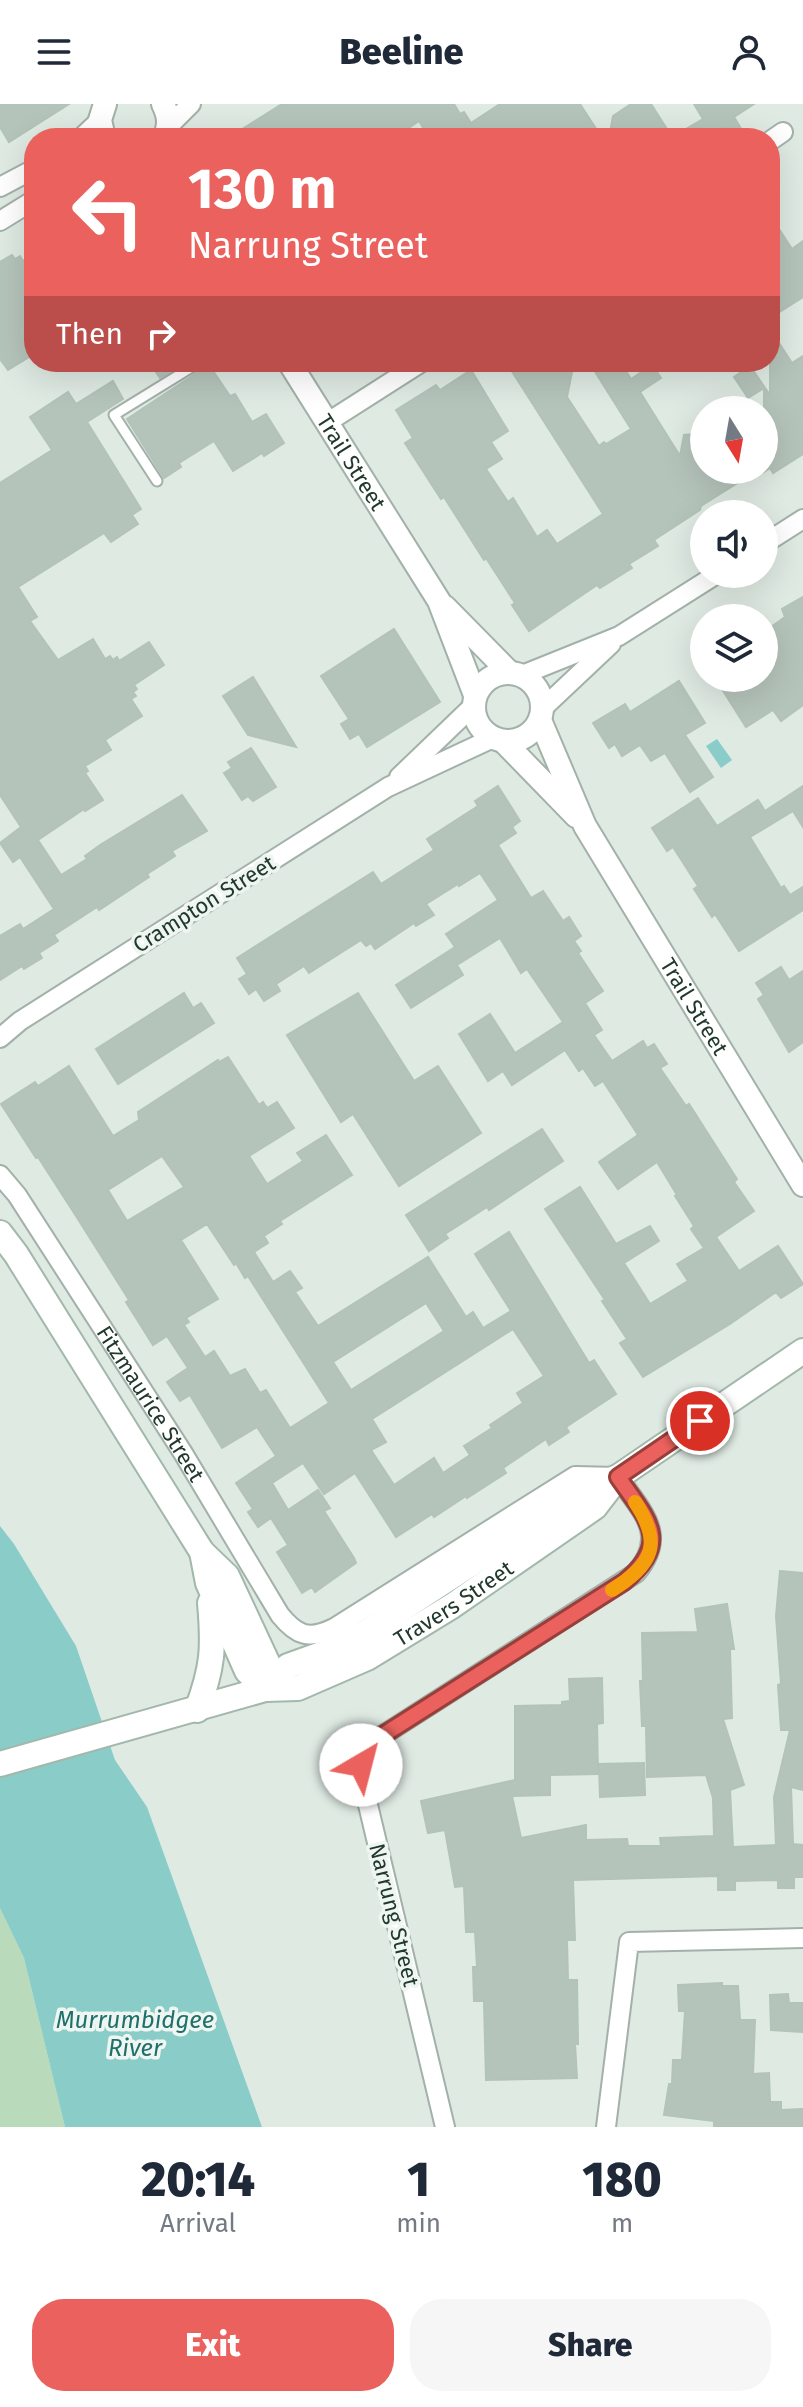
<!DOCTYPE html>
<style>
body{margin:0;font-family:"Fira Sans",sans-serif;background:#f6f6f7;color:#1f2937;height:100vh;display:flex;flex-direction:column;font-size:30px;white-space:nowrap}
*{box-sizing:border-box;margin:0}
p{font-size:26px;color:#747a83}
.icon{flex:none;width:44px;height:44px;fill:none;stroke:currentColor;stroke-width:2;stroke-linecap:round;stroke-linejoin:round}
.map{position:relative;height:2023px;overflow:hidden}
.drawer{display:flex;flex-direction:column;background:#fff;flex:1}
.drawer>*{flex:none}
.guide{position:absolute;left:24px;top:24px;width:756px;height:244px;border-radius:32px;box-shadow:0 8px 32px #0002;background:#ea615d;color:#fff;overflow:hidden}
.needle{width:52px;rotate:169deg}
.tools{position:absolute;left:690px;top:292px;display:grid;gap:16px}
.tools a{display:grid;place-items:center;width:88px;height:88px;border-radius:50%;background:#fff;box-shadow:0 8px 32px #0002;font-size:40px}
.pin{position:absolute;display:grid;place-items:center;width:68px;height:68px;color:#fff;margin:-34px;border:4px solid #fff;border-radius:50%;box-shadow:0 2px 8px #0007}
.me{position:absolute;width:88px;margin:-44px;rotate:37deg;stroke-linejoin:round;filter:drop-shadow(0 0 6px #0008)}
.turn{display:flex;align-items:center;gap:28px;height:168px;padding:0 32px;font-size:36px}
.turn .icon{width:104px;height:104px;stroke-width:2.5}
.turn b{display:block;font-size:56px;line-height:68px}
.then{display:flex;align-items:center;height:76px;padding:0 32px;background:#0003;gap:16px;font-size:30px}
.eta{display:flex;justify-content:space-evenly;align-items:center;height:136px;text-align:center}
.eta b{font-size:48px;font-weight:800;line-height:56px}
.primary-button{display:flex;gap:16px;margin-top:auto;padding:16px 32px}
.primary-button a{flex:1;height:92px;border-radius:32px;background:#ea615d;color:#fff;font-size:32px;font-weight:800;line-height:92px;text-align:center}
.primary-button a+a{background:#f6f6f7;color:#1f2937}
header{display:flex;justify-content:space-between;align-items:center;height:104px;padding:0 32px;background:#fff;font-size:36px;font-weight:800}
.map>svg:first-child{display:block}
.green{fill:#b9dabb}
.water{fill:#8accc8}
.building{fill:#b5c4bb;stroke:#b2c3b8;stroke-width:2;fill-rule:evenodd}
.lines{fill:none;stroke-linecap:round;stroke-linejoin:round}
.service-casing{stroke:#a2b1a9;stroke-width:13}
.minor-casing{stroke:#a2b1a9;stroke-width:22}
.tertiary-casing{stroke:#a2b1a9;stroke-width:26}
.secondary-casing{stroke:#a1b8ab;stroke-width:28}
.service{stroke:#fff;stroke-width:9}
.minor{stroke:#fff;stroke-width:18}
.tertiary{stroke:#fff;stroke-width:22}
.secondary{stroke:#fff;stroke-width:24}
.route-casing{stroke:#983f3c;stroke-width:20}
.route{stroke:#ea615d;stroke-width:14}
.slow{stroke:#f59e0b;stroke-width:14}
.labels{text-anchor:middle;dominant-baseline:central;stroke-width:7;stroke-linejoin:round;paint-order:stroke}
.street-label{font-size:22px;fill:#21392d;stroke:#eff6f1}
.water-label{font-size:24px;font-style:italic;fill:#1f706c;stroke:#eff6f1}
</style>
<header><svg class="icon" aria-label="menu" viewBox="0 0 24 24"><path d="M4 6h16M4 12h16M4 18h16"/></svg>Beeline<svg class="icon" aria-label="person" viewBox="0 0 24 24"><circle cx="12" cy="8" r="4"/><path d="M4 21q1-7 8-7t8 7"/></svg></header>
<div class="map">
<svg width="803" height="2023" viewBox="0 0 803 2023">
<rect width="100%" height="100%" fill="#dfeae3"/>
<!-- green -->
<path class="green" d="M0,1804L24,1854L65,2023H0Z"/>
<!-- water -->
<g class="water">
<path d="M717,635L732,656L721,664L706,642Z"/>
<path d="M0,1422L14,1440L76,1542L115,1656L147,1703L262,2023H65L24,1854L0,1804Z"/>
</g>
<!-- building -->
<g class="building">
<path d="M0,0H69L9,38L0,23Z"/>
<path d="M282,0H454L460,10L464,8L471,19L500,0H580L602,34H440L436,28L429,33L419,17L394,34H228Z"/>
<path d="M631,0H651L672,33L703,15L694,0H754L734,13L743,28L734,34H609L613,12Z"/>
<path d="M770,111L792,145L803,137V193L770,214Z"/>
<path d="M34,149V250L8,266L0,255V158L12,151L15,155L20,152L23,157Z"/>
<path d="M770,225L792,259L803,252V350L773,369L770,364L764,368V284L748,294L734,273L750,262L770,291Z"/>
<path d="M149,258H186L160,274Z"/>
<path d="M207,258L230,292L235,290L252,318L266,310L284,339L264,352L262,349L233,367L214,337L179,359L181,363L164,374L127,315L204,264Z"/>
<path d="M506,258H574L567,293L599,342L604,338L606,340L631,325L589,258H620L631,275L652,261L661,274L640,288L680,352L684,331L704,329V366H758L701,402L700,406L654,436L658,442L629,460L632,464L600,484L597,481L529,527L512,501L515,499L486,454L484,456L444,393L441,395L405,339L413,334L396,306L436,281L440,286L471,266L508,327L491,338L502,355L486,365L508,398L513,394L537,433L547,426L557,440L603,410Z"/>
<path d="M113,277L123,295L87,318L141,405L132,411L138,420L111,438L104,429L18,483L37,513L30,517L58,556L93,535L105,555L110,552L113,556L117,553L119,557L149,538L164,561L134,581L137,585L133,588L136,592L131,595L142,612L105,636L111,646L85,662L88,667L85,669L103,696L85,707L84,705L38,736L61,771L87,755L85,752L100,741L182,691L207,727L172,747L175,752L147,770L149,773L99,806L97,803L54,831L58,837L39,849L42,854L24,865L22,862L0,876V832L20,820L23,825L54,805L20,753L13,758L0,739L21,723L0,691V379L52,346L30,313L68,288L76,300Z"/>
<path d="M803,493V601L781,617L773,606L746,623L715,574H764V528L785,513L782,505Z"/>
<path d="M394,525L440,598L367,643L359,630L350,635L341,620L349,615L321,572Z"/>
<path d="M253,573L296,643L248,631L223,592Z"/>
<path d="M679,577L705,619L685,631L713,673L690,688L665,649L651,657L640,641L622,652L615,640L609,644L593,619L625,600L630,608Z"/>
<path d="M251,644L276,683L253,697L248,692L242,696L224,669L232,664L228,658Z"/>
<path d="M498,682L520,717L512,723L516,729L498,741L531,794L543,787L563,817L569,813L581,832L574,837L581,847L578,849L603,887L585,899L602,926L594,931L612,957L643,937L647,944L654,940L667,960L660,964L686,1002L689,1000L737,1075L734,1078L754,1107L716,1133L739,1167L778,1142L803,1180L781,1194L776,1188L730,1220L643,1273L620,1239L627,1235L602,1197L605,1196L545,1105L580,1083L616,1140L650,1122L659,1137L624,1159L650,1200L688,1177L677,1160L704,1144L691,1125L694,1122L675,1092L677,1091L657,1058L618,1085L610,1074L599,1058L638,1031L603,977L595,982L583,964L579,967L565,946L512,981L503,967L488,977L459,930L490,910L515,949L563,918L527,865L521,869L500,834L457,861L463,871L411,904L396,881L455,843L446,830L498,796L480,769L459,782L458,780L426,800L434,811L416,822L414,819L375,845L371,839L366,842L361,836L309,869L304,862L276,880L280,887L264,897L256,885L249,890L239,875L247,870L237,854L373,768L381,780L434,746L427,735L478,702L475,697Z"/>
<path d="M803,682V723L793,707L750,733L781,784L784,782L790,791L803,783V806L739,847L715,810L712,813L694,785L698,782L673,743L667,747L652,724L698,694L717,722L758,696L765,707Z"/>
<path d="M781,863L789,876L803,867V938L789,948L758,895L764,891L756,879Z"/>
<path d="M184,889L193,904L201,899L214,919L118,980L96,945Z"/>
<path d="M358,889L414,977L438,962L481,1029L399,1082L353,1010L341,1018L287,931Z"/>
<path d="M228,953L259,1001L263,998L267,1004L277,998L294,1024L249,1052L267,1080L303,1057L297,1049L326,1031L352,1071L280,1117L282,1120L264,1132L268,1139L254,1148L273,1178L290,1167L302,1184L295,1188L318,1222L428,1153L466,1213L473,1208L483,1224L511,1207L475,1150L509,1128L589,1259L594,1256L616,1290L566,1323L569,1328L549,1341L546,1335L503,1364L506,1369L467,1394L466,1392L434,1413L432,1410L396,1433L355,1369L324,1390L303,1359L272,1379L288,1406L318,1386L330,1404L324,1407L354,1454L356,1459L315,1488L312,1483L302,1489L277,1448L288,1441L271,1414L258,1423L248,1408L253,1405L236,1379L276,1352L257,1323L222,1344L190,1291L180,1297L167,1278L188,1264L167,1232L153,1241L126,1198L129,1196L76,1112L38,1053L36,1054L1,1000L35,978L38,982L69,962L113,1032L139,1016L138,1008L218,956L219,958ZM162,1052L184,1083L127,1117L108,1086ZM207,1120L234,1161L236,1159L245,1174L248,1172L329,1299L290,1324L266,1286L260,1289L245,1265L230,1272L214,1247L205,1253L184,1221L189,1218L186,1214L218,1195L181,1136ZM426,1199L444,1227L351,1286L333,1258ZM513,1225L544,1272L517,1289L523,1299L490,1321L492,1324L464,1342L470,1351L443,1369L434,1354L394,1381L371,1346L386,1338L372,1315Z"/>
<path d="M542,1025L563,1057L489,1106L487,1103L445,1130L448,1134L429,1147L406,1111Z"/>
<path d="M780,1467L803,1469V1686L791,1683L793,1740L803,1741V1773H794V1784H778V1776L735,1777V1786H718V1772L573,1776L575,1836H567L568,1876H577L578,1940H575L577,1974L486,1976L484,1897H474L473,1863H477L475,1828H466L464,1782L455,1783L445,1726L428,1729L421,1697L515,1676V1602L562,1601V1598L570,1597L569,1575L602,1574L603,1619L597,1620L598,1670L550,1671V1691L512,1692L521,1734L586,1721V1736L627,1735L628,1742H661L660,1734L714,1732L713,1694L706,1671L647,1673L646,1622H642L640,1577H643L642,1529L698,1528L695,1505L727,1500L734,1545H730L732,1614L723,1615L744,1681L730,1686L733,1743L776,1741L774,1693L790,1626H781L778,1581L781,1580L776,1512Z"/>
<path d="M644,1659L645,1691L600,1693L599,1660Z"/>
<path d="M722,1879V1882H738L740,1916H755L753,1970L769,1969L770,1998H781V2006L803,2005V2023H714V2017L664,2011L669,1980H672L673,1956H682L685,1907H679L678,1881Z"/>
<path d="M788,1890L789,1899H803V1928L771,1926L770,1891Z"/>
</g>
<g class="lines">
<defs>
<path id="service" d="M157,377L114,311L200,258"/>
<g id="minor">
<path d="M168,23L191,0"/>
<path d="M81,34L100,16"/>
<path d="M770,37L783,28"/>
<path d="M0,83L34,65"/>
<path d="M0,117L34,96"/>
<path d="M328,318L422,258"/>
<path d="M764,440L803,415"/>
<path d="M522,571L619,532L717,470"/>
<path d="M542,605L611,540"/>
<path d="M399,673L473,602"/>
<path d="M0,934L20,917L388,683L493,634"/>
<path id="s1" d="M0,1071L17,1091L183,1349L280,1511C297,1532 309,1536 334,1524L575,1372L618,1373C641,1407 669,1430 636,1469L380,1633L363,1655V1680L445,2023"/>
<path d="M606,2023L629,1838L803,1834"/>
</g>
<g id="tertiary">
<path d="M163,0C169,12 170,22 164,34"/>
<path d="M104,34L100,16L105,0"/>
<path id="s2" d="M289,258L439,497L475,591"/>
<path d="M445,503L509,568"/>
<circle cx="508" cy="603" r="34"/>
<path id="s3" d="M540,616L585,722L803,1081"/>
<path d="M504,638L576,712"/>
</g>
<g id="secondary">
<path d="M0,1129L16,1150L202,1448L227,1472L268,1560L265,1585"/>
<path d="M202,1448L208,1479L247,1567L265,1585"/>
<path d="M265,1585L288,1562L341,1543L368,1527L583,1387L618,1373L803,1247"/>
<path d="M197,1606C213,1563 214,1544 210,1499"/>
<path id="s4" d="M0,1660L265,1585L298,1584L367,1554L452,1502L595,1403L618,1373"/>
</g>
</defs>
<!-- service casing -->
<use href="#service" class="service-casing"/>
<!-- minor casing -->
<use href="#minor" class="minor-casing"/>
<!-- tertiary casing -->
<use href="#tertiary" class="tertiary-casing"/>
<!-- secondary casing -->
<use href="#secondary" class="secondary-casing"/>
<!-- service -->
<use href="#service" class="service"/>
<!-- minor -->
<use href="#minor" class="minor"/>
<!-- tertiary -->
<use href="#tertiary" class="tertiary"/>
<!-- secondary -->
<use href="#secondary" class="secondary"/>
</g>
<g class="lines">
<defs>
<path id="route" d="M361,1661L368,1646L380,1633L624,1478C673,1438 647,1415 618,1373L700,1317"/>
</defs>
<!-- route casing -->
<use href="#route" class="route-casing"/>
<!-- route -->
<use href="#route" class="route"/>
<!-- slow -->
<path class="slow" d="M612,1486C653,1460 663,1440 635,1398"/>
</g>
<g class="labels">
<!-- street labels -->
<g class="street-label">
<text stroke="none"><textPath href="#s2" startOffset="118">Trail Street</textPath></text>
<text transform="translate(204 800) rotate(-32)">Crampton Street</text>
<text stroke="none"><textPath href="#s3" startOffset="326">Trail Street</textPath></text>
<text stroke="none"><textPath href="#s1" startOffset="274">Fitzmaurice Street</textPath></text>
<text stroke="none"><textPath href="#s4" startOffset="486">Travers Street</textPath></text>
<text transform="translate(394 1811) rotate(76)">Narrung Street</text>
</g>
<!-- water labels -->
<g class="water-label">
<text x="135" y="1916">Murrumbidgee<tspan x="135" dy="28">River</tspan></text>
</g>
</g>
</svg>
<div class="tools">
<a><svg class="needle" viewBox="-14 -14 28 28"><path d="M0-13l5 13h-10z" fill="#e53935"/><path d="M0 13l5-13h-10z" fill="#747a83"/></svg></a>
<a><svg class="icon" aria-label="sound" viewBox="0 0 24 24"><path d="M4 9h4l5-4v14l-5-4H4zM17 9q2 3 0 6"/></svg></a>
<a><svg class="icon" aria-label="layers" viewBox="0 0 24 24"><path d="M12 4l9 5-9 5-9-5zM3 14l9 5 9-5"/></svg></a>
</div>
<div class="pin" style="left:700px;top:1317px;background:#d93025"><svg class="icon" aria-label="arrive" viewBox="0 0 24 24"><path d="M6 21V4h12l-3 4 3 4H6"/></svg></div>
<svg class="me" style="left:361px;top:1661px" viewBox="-20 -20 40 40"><circle r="19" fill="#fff"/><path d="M0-13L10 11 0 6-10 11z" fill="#ea615d"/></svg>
<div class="guide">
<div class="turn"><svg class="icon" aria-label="left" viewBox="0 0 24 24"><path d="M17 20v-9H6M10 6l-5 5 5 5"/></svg><div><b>130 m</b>Narrung Street</div></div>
<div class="then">Then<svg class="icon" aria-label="right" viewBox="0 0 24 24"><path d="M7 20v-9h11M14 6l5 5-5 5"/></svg></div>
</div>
</div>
<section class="drawer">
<div class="eta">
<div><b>20:14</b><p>Arrival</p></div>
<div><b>1</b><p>min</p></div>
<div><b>180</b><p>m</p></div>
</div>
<div class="primary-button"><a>Exit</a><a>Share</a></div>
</section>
